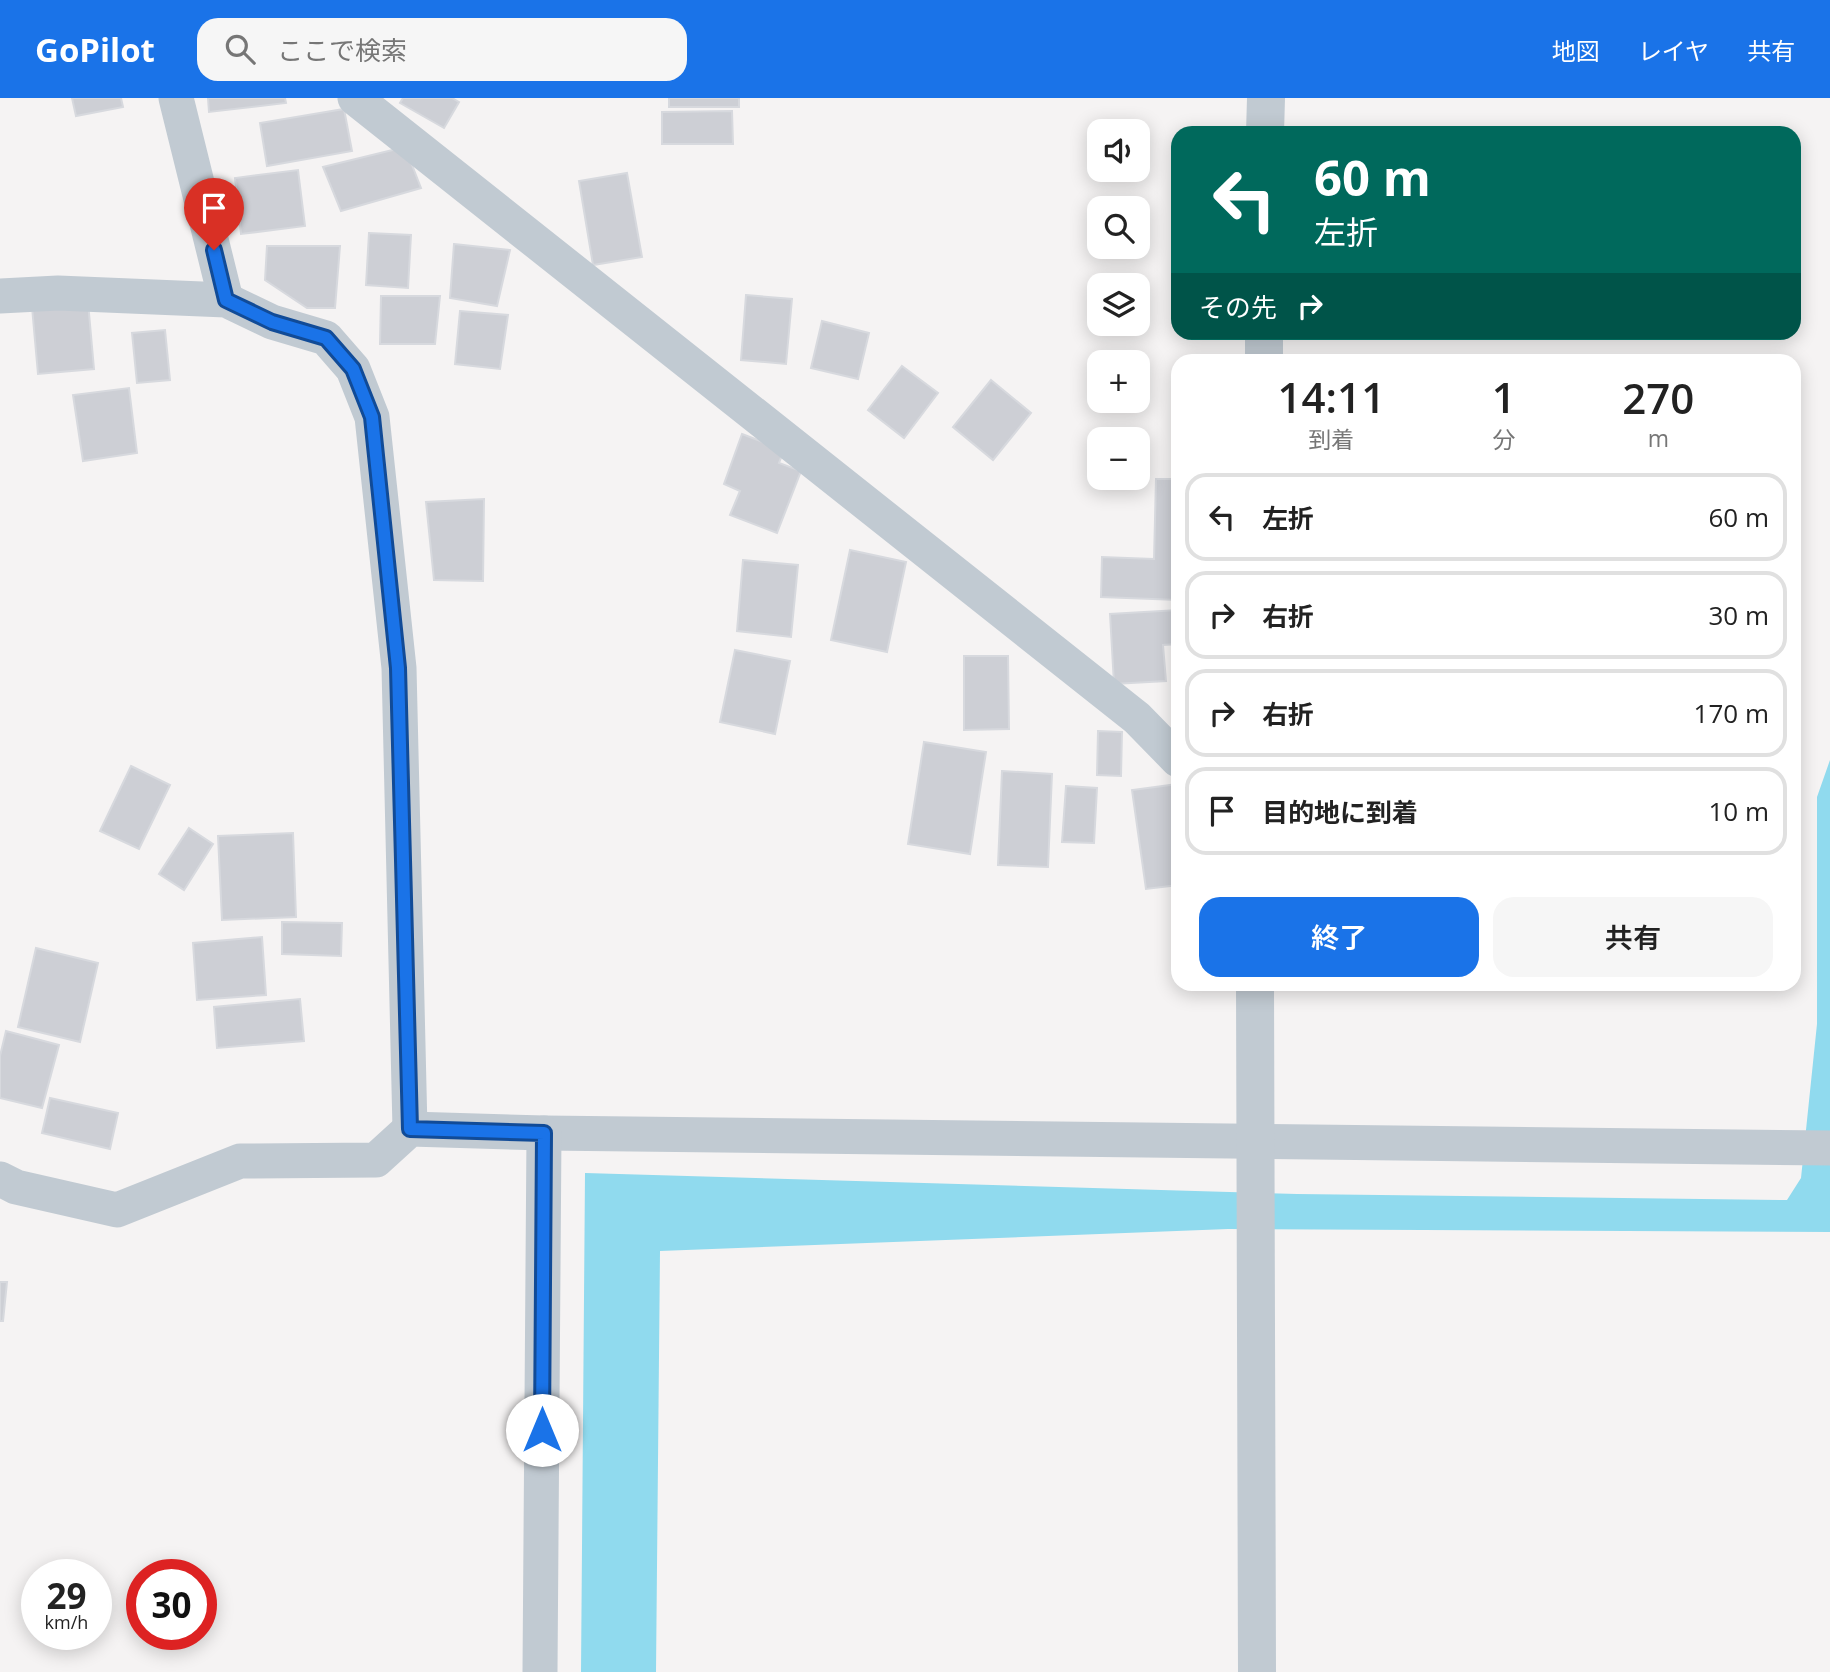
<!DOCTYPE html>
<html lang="ja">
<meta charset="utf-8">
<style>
body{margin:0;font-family:"Open Sans","Noto Sans JP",sans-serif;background:#f6f6f6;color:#222;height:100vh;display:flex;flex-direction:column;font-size:26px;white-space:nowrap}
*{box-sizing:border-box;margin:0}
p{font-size:23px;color:#767676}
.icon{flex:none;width:38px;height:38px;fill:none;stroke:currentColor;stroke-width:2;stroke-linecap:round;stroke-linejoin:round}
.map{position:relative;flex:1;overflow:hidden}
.side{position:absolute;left:1171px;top:256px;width:630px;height:637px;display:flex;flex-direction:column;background:#fff;border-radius:21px;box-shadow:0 4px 18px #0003}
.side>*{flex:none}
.guide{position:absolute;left:1171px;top:28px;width:630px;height:214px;border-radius:21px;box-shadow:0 4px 18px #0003;background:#00695c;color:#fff;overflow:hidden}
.tools{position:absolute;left:1087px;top:21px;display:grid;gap:14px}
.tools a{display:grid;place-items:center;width:63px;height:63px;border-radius:14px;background:#fff;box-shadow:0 4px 18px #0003;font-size:35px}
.speed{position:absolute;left:21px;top:1461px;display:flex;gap:14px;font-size:35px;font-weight:700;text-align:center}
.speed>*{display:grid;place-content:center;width:91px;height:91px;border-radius:50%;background:#fff;box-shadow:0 4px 18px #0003;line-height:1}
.speed small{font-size:18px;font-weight:400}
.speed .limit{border:10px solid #d22;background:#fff;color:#111}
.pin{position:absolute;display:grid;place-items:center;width:60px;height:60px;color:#fff;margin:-72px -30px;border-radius:50% 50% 50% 0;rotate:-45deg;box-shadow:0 0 7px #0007}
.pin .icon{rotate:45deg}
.me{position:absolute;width:77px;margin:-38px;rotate:0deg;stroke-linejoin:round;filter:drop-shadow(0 0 5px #0008)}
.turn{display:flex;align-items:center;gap:24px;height:147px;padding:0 28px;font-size:32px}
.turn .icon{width:91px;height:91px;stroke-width:2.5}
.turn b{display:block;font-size:49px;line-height:60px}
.then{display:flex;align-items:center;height:66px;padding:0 28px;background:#0003;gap:14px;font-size:26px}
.eta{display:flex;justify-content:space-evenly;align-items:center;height:119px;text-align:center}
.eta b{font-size:42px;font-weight:600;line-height:49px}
.action{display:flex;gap:14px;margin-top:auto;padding:14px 28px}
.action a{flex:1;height:80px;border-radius:21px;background:#1a73e8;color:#fff;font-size:28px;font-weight:600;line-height:80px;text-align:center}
.action a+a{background:#f6f6f6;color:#222}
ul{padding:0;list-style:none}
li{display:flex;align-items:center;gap:21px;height:88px;margin:0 14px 10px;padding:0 14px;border:4px solid #e0e0e0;border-radius:21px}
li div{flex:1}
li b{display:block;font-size:26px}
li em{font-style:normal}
header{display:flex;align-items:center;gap:42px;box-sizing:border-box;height:98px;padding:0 35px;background:#1a73e8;color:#fff}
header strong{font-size:33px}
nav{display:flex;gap:38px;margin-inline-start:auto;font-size:24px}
.search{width:490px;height:63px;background:#f6f6f6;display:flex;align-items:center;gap:18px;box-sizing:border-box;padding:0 24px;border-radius:21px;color:#767676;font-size:26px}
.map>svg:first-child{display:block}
.water{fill:#90daee}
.building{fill:#cdcfd5;stroke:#d7d9de;stroke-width:2}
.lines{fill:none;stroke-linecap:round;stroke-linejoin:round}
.minor{stroke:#c1cad2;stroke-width:35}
.tertiary{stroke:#c1cad2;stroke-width:38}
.route-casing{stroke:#114b97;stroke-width:18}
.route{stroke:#1a73e8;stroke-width:12}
</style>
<header>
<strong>GoPilot</strong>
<div class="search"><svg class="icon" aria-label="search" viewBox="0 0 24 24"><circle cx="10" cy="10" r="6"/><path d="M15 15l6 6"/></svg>ここで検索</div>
<nav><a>地図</a><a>レイヤ</a><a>共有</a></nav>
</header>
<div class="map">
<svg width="1830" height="1574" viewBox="0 0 1830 1574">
<rect width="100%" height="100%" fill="#f5f3f3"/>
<!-- water -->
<path class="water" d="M1830,662V1134L1228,1131L660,1153L656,1574H581L585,1075L1297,1096L1787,1102L1801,1080L1817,926V699Z"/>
<!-- building -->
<g class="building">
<path d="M72,0H121L123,9L76,18Z"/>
<path d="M208,0H285L286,5L209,14Z"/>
<path d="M403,0H452L459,4L444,30L400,5Z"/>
<rect x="669" y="0" width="70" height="9"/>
<path d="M344,11L352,53L267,68L260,25Z"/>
<path d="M732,13L733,46H662V14Z"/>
<path d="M405,49L421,90L341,113L323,69Z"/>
<path d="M298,72L305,128L241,136L235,80Z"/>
<path d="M627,75L642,159L593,167L579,83Z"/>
<path d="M369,135L411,137L408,190L366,187Z"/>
<path d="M454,146L510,152L497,208L450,200Z"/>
<path d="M267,148H340L335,210H307L265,182Z"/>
<path d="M746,197L792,201L786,266L741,262Z"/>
<path d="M381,198H440L435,246H380Z"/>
<path d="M88,204L94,271L38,276L32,209Z"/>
<path d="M460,213L508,217L500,271L455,266Z"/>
<path d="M822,223L869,235L858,281L811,270Z"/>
<path d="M165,232L170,282L137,285L132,235Z"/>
<path d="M902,268L938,295L904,340L868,312Z"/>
<path d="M991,282L1031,315L993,362L953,329Z"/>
<path d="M129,290L137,355L83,363L73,297Z"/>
<path d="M742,336L784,352L779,365L801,373L777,435L730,417L740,393L724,386Z"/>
<path d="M1156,381H1178V502L1101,499L1102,459L1154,461Z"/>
<path d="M484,401L483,483L434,482L426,404Z"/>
<path d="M850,452L906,464L887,554L831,542Z"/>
<path d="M743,462L798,467L791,539L737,533Z"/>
<path d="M1178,512V546L1163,547L1166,583L1114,586L1110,516Z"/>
<path d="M735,552L790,563L775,636L720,624Z"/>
<path d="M964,558H1008L1009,631L964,632Z"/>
<path d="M1098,633L1122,634L1121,678L1097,677Z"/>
<path d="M924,644L986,654L970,756L908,746Z"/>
<path d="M131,668L170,687L139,751L100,733Z"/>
<path d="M1002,673L1052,676L1048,769L998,767Z"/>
<path d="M1178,686V787L1146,791L1132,692Z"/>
<path d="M1066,688L1097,690L1094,745L1062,744Z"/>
<path d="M189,730L213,746L184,792L159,776Z"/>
<path d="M293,735L296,819L222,822L218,738Z"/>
<path d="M282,824L342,825L341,858L282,856Z"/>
<path d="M262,839L266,897L197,902L193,845Z"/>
<path d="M36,850L98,865L80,944L18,929Z"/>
<path d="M300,901L304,943L217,950L214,909Z"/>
<path d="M6,933L59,947L42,1010L0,1000V958Z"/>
<path d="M50,1000L118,1015L110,1051L42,1035Z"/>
<path d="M0,1184H7L3,1223H0Z"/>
</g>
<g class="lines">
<!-- minor -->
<g class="minor">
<path d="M176,0L226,202"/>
<path d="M355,0L1137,620L1178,662"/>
<path d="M0,198L58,195L226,202L272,224L326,240L353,271L372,319L399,570L410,1031"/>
<path d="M0,1081L16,1089L117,1112L240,1063L376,1062L410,1031L544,1035L1830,1050"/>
<path d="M540,1574L544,1035"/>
</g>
<!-- tertiary -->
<g class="tertiary">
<path d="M1265,35L1266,0"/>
<path d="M1264,262V234"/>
<path d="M1255,886L1257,1574"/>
</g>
</g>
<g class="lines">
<defs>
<path id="route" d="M214,152L226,202L272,224L326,240L353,271L372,319L398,570L410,1031L544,1035L542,1332"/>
</defs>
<!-- route casing -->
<use href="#route" class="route-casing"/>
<!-- route -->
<use href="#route" class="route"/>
</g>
</svg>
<div class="tools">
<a><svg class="icon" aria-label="sound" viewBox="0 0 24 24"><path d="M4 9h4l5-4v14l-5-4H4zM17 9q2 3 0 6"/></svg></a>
<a><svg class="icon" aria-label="search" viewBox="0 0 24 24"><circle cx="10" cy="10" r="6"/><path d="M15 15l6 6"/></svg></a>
<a><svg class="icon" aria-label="layers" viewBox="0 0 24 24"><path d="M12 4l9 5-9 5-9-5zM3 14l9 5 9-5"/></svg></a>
<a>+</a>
<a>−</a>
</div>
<div class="speed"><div>29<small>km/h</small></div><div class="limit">30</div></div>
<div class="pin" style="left:214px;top:152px;background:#d93025"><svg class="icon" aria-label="arrive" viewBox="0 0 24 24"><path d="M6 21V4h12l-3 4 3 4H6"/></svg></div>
<svg class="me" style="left:542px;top:1332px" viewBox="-20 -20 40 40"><circle r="19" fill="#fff"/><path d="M0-13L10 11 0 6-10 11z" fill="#1a73e8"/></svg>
<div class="guide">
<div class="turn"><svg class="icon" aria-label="left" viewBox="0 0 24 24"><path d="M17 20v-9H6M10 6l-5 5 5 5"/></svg><div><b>60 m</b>左折</div></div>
<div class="then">その先<svg class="icon" aria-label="right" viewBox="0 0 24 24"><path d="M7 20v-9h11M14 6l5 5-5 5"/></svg></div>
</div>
<section class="side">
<div class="eta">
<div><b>14:11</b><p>到着</p></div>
<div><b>1</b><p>分</p></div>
<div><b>270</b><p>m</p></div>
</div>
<ul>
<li><svg class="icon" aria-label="left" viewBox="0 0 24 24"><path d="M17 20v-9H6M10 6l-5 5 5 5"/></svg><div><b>左折</b></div><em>60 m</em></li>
<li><svg class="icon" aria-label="right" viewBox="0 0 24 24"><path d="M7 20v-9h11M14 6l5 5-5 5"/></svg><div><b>右折</b></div><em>30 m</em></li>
<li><svg class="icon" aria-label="right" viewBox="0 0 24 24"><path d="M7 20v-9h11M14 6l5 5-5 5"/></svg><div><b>右折</b></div><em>170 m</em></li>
<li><svg class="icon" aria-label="arrive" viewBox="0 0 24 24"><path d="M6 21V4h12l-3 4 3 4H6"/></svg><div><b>目的地に到着</b></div><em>10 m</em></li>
</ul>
<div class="action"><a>終了</a><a>共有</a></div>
</section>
</div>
